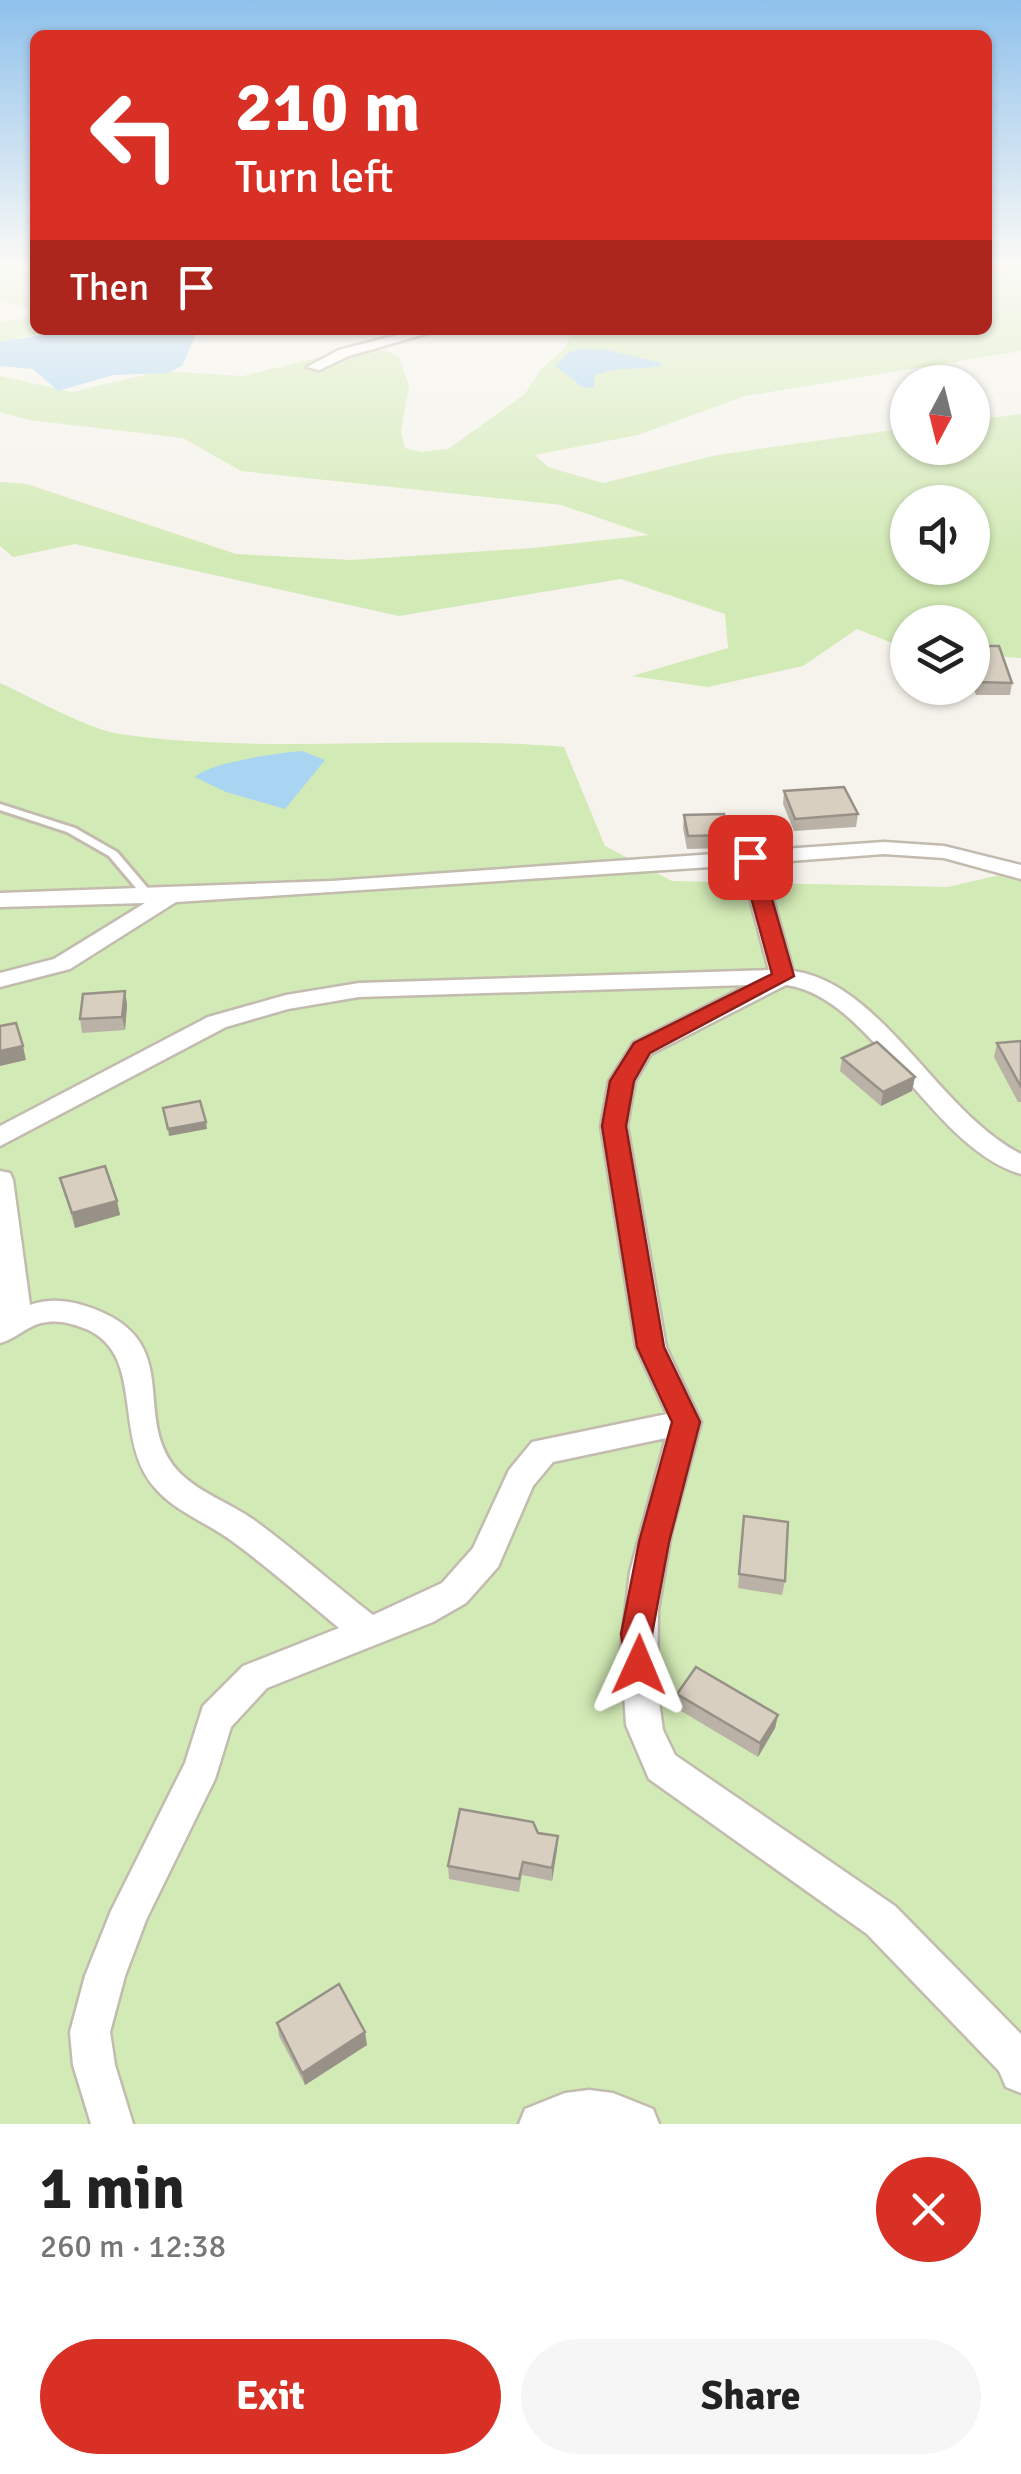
<!DOCTYPE html>
<meta charset="utf-8">
<style>
body{margin:0;font-family:Signika,sans-serif;background:#f6f6f6;color:#222;height:100vh;display:flex;flex-direction:column;font-size:38px;white-space:nowrap}
*{box-sizing:border-box;margin:0}
p{font-size:32px;color:#767676}
.icon{flex:none;width:55px;height:55px;fill:none;stroke:currentColor;stroke-width:2;stroke-linecap:round;stroke-linejoin:round}
.map{position:relative;height:2124px;overflow:hidden}
.details{display:flex;flex-direction:column;background:#fff;flex:1}
.details>*{flex:none}
.guide{position:absolute;left:30px;top:30px;width:962px;height:305px;border-radius:15px;box-shadow:0 2px 8px #0004;background:#d93025;color:#fff;overflow:hidden}
.needle{width:65px;rotate:187deg}
.tools{position:absolute;left:890px;top:365px;display:grid;gap:20px}
.tools a{display:grid;place-items:center;width:100px;height:100px;border-radius:50%;background:#fff;box-shadow:0 2px 8px #0004;font-size:50px}
.pin{position:absolute;display:grid;place-items:center;width:85px;height:85px;color:#fff;margin:-42px;border-radius:20px;box-shadow:0 5px 15px #0006}
.me{position:absolute;width:110px;margin:-55px;rotate:1deg;stroke-linejoin:round;filter:drop-shadow(0 0 8px #0008)}
.turn{display:flex;align-items:center;gap:35px;height:210px;padding:0 40px;font-size:45px}
.turn .icon{width:130px;height:130px;stroke-width:2.5}
.turn b{display:block;font-size:70px;line-height:85px}
.then{display:flex;align-items:center;height:95px;padding:0 40px;background:#0003;gap:20px;font-size:38px}
.round{display:grid;place-items:center;flex:none;width:105px;height:105px;border-radius:52px;background:#f6f6f6}
.headline{display:flex;align-items:center;justify-content:space-between;height:170px;padding:0 40px}
h1{font-size:60px;font-weight:700;line-height:75px}
.primary-button{display:flex;gap:20px;margin-top:auto;padding:20px 40px}
.primary-button a{flex:1;height:115px;border-radius:60px;background:#d93025;color:#fff;font-size:40px;font-weight:700;line-height:115px;text-align:center}
.primary-button a+a{background:#f6f6f6;color:#222}
.map>svg:first-child{display:block}
.green{fill:#d2eab5;fill-rule:evenodd}
.water{fill:#a9d4f2}
.lines{fill:none;stroke-linecap:round;stroke-linejoin:round}
.lane-casing{stroke:#c2bbae;stroke-width:6}
.street-casing{stroke:#c2bbae;stroke-width:5}
.lane{fill:#fff;fill-rule:evenodd}
.street{fill:#fff;fill-rule:evenodd}
.wall{fill:#bab2a6}
.shaded-wall{fill:#979187}
.building{fill:#d8cfc1;stroke:#979187;stroke-width:2.5}
.route{fill:#d93025;stroke:#8d1f18;stroke-width:2.5}
</style>
<div class="map">
<svg width="1021" height="2124" viewBox="0 0 1021 2124">
<rect width="100%" height="100%" fill="#f6f3ec"/>
<!-- green -->
<g class="green">
<path d="M0,266H35V286L21,293L35,297V330H56L0,342V322L28,318V308L0,299Z"/>
<path d="M988,266H1021V351L745,396L638,435L535,455L548,467L603,483L717,455L907,428L908,448H972L973,420L1021,414V658L973,655L972,622H908L907,649L857,629L803,666L708,687L632,676L728,648L725,614L621,579L399,616L75,544L13,557L0,546V482L27,484L236,554L351,560L533,548L649,535L561,505L241,471L183,438L29,420L0,412V376L72,392L162,371L243,376L357,348L385,350L399,357L409,386L401,431L405,448L421,452L448,449L525,394L541,369L564,349L573,330H988ZM908,502H972V568H908Z"/>
<path d="M0,683C31,697 89,730 120,734C266,755 417,734 564,747L605,846L672,881L948,887L1021,870V2124H0Z"/>
</g>
<!-- water -->
<g class="water">
<path d="M72,330H198L182,366L168,373L113,375L58,391L33,369L0,366V342Z"/>
<path d="M582,349L608,350L662,363L658,367L614,370L595,375L594,387L584,388L555,366L569,352Z"/>
<path d="M302,751L325,760L285,809L226,792L195,777C211,762 278,753 302,751Z"/>
</g>
<g class="lines">
<defs>
<path id="lane" d="M0,804L75,828L117,852L157,899L151,902L147,901L109,856L67,832L0,810Z"/>
<g id="street">
<path d="M417,330H439L349,356L319,370L307,367L339,350Z"/>
<path d="M884,842L944,846L1021,865V879L944,858L884,854L763,863L793,971C881,982 940,1114 1021,1154V1174C931,1148 872,996 786,985L651,1054L635,1081L627,1126L666,1347L701,1422L671,1534L658,1610L657,1687L663,1730L675,1755L895,1906L1021,2034V2093L1006,2087L999,2071L867,1934L649,1779L626,1725L621,1649L630,1572L666,1438L553,1462L533,1486L498,1567L466,1603L433,1622L267,1688L231,1727L215,1779L146,1920L125,1976L110,2032L115,2065L133,2124H91L73,2065L70,2032L85,1976L111,1911L185,1763L203,1706L243,1666L339,1628C304,1599 269,1568 232,1541C208,1523 176,1512 156,1489C111,1440 147,1355 86,1329C71,1323 57,1319 41,1323C26,1327 15,1339 0,1343V1171L10,1173L13,1180L30,1305C53,1297 74,1301 97,1310C184,1345 131,1417 177,1470C197,1492 230,1503 254,1520C295,1550 333,1584 373,1615L442,1583L473,1548L509,1470L532,1442L667,1414L636,1347L601,1126L609,1081L633,1043L748,985L359,997L288,1009L226,1027L0,1146V1126L208,1017L286,995L359,983L769,970L741,865L176,902L70,969L0,987V973L54,959L145,903L0,907V893L332,881Z"/>
<path d="M589,2090L613,2093L653,2109L659,2124H519L525,2109L565,2093Z"/>
</g>
</defs>
<!-- lane casing -->
<use href="#lane" class="lane-casing"/>
<!-- street casing -->
<use href="#street" class="street-casing"/>
<!-- lane -->
<use href="#lane" class="lane"/>
<!-- street -->
<use href="#street" class="street"/>
</g>
<!-- wall -->
<g class="wall">
<path d="M972,646L1012,683L1010,695H976L972,685Z"/>
<path d="M784,791L858,814L856,827L794,831L783,804Z"/>
<path d="M684,815L729,835L728,848L687,849L683,828Z"/>
<path d="M125,991L127,1005L125,1030L82,1033L80,1019Z"/>
<path d="M1021,1041V1102H1018L994,1057L997,1043Z"/>
<path d="M842,1058L915,1077L912,1091L881,1106L840,1071Z"/>
<path d="M60,1178L117,1201L120,1215L75,1228Z"/>
<path d="M744,1516L785,1581L782,1595L738,1588Z"/>
<path d="M677,1694L778,1715L775,1728L758,1757L676,1708Z"/>
<path d="M538,1833L558,1836L552,1881L522,1875L519,1892L449,1879L448,1866Z"/>
<path d="M277,2023L367,2045L305,2085L279,2036Z"/>
</g>
<!-- shaded-wall -->
<g class="shaded-wall">
<path d="M125,991L127,1005L125,1030L122,1017Z"/>
<path d="M23,1046L26,1060L0,1066V1051Z"/>
<path d="M915,1077L912,1091L881,1106L883,1092Z"/>
<path d="M206,1122L207,1129L169,1136L168,1129Z"/>
<path d="M117,1201L120,1215L75,1228L72,1213Z"/>
<path d="M778,1715L775,1728L758,1757L760,1743Z"/>
<path d="M558,1836L557,1850L552,1881V1868Z"/>
<path d="M365,2032L367,2045L305,2085L302,2073Z"/>
</g>
<!-- building -->
<g class="building">
<path d="M972,646H999L1012,683L978,682L972,666Z"/>
<path d="M844,787L858,814L795,819L784,791Z"/>
<path d="M724,814L729,835L688,836L684,815Z"/>
<path d="M125,991L122,1017L80,1019L83,994Z"/>
<path d="M16,1023L23,1046L0,1051V1026Z"/>
<path d="M1021,1041V1087L997,1043Z"/>
<path d="M877,1042L915,1077L883,1092L842,1058Z"/>
<path d="M200,1101L206,1122L168,1129L163,1108Z"/>
<path d="M105,1166L117,1201L72,1213L60,1178Z"/>
<path d="M744,1516L788,1522L785,1581L739,1574Z"/>
<path d="M696,1667L778,1715L760,1743L677,1694Z"/>
<path d="M460,1809L533,1822L538,1833L558,1836L552,1868L523,1862L519,1879L448,1866Z"/>
<path d="M339,1984L365,2032L302,2073L277,2023Z"/>
</g>
<!-- sky -->
<linearGradient id="sky" x2="0" y2="1"><stop stop-color="#8fc1ec"/><stop offset="0.47" stop-color="#fbfaf6"/><stop offset="1" stop-color="#fbfaf6" stop-opacity="0"/></linearGradient>
<rect width="1021" height="563" fill="url(#sky)"/>
<!-- route -->
<path class="route" d="M750,851L760,857L794,976L650,1053L634,1081L626,1126L664,1347L700,1422L669,1542L652,1634L655,1665L650,1675L639,1679L628,1675L621,1634L639,1542L672,1422L637,1347L602,1126L610,1081L634,1043L772,974L740,857Z"/>
</svg>
<div class="tools">
<a><svg class="needle" viewBox="-14 -14 28 28"><path d="M0-13l5 13h-10z" fill="#e53935"/><path d="M0 13l5-13h-10z" fill="#767676"/></svg></a>
<a><svg class="icon" aria-label="sound" viewBox="0 0 24 24"><path d="M4 9h4l5-4v14l-5-4H4zM17 9q2 3 0 6"/></svg></a>
<a><svg class="icon" aria-label="layers" viewBox="0 0 24 24"><path d="M12 4l9 5-9 5-9-5zM3 14l9 5 9-5"/></svg></a>
</div>
<div class="pin" style="left:750px;top:857px;background:#d93025"><svg class="icon" aria-label="arrive" viewBox="0 0 24 24"><path d="M6 21V4h12l-3 4 3 4H6"/></svg></div>
<svg class="me" style="left:639px;top:1665px" viewBox="-20 -20 40 40"><path d="M0-17L14 15 0 8-14 15z" fill="#d93025" stroke="#fff" stroke-width="4"/></svg>
<div class="guide">
<div class="turn"><svg class="icon" aria-label="left" viewBox="0 0 24 24"><path d="M17 20v-9H6M10 6l-5 5 5 5"/></svg><div><b>210 m</b>Turn left</div></div>
<div class="then">Then<svg class="icon" aria-label="arrive" viewBox="0 0 24 24"><path d="M6 21V4h12l-3 4 3 4H6"/></svg></div>
</div>
</div>
<section class="details">
<div class="headline"><div><h1>1 min</h1><p>260 m · 12:38</p></div><a class="round" style="background:#d93025;color:#fff"><svg class="icon" aria-label="close" viewBox="0 0 24 24"><path d="M6 6l12 12M18 6L6 18"/></svg></a></div>
<div class="primary-button"><a>Exit</a><a>Share</a></div>
</section>
